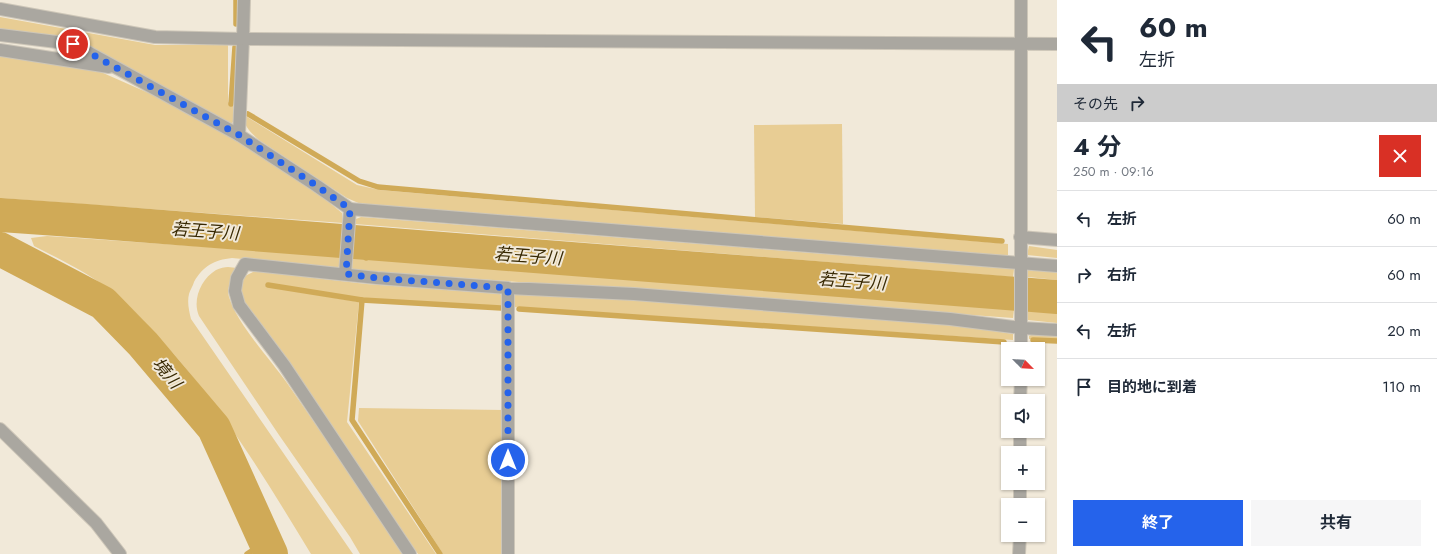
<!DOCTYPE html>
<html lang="ja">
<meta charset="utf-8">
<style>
body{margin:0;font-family:Jost,"Noto Sans JP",sans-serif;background:#f6f6f7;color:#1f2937;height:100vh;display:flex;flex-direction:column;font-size:15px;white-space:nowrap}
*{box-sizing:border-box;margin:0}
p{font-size:13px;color:#747a83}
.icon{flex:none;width:22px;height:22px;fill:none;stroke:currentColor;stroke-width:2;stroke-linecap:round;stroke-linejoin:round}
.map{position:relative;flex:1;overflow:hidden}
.details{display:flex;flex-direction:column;background:#fff;width:380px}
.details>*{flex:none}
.banner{background:#fff;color:#1f2937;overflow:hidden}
.needle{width:26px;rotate:114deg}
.controls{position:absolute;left:1001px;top:342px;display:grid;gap:8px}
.controls a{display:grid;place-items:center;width:44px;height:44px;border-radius:0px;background:#fff;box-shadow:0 1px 3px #0004;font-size:20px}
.pin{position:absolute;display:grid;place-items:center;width:34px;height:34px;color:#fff;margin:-17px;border:2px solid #fff;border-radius:50%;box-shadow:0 1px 4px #0007}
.me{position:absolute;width:44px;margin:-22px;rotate:0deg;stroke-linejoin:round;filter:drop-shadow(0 0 3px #0008)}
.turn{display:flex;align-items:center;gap:14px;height:84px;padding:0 16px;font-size:18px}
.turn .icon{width:52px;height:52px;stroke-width:2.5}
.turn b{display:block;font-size:28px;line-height:34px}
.then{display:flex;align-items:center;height:38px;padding:0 16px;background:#0003;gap:8px;font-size:15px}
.round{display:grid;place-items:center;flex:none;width:42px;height:42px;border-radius:0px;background:#f6f6f7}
.headline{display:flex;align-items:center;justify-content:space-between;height:68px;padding:0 16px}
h1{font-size:24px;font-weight:700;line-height:30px}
.action{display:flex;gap:8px;margin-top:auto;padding:8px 16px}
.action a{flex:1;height:46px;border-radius:0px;background:#2563eb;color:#fff;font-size:16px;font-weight:700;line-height:46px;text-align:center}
.action a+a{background:#f6f6f7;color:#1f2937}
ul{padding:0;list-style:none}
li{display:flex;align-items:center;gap:12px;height:56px;padding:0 16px;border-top:1px solid #e0e1e3}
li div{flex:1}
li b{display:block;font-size:15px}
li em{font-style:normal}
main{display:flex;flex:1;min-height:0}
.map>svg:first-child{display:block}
.green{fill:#e8cd94}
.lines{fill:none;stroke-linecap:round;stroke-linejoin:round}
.stream{stroke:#d0aa57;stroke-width:5.5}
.river{stroke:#d0aa57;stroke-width:34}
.street-casing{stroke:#cdc6b8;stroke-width:14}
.street{stroke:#aaa7a0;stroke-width:12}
.route{stroke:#2563eb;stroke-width:7;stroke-dasharray:0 12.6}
.labels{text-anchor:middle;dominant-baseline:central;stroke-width:4;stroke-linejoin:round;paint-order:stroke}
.water-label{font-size:17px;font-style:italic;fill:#382903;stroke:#f1e9d9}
</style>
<main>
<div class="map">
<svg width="1057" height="554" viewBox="0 0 1057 554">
<rect width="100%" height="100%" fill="#f1e9d9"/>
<!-- green -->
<g class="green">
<path d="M0,17L155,45H228V102L233,106V122L229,126L168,89L79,40L0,29Z"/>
<path d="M0,56L94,69L169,102L268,159L308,185L342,213L343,223L0,198Z"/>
<path d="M244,115L357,185L380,190L1008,244V256L363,205L347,198L259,140C251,133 243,126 244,115Z"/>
<path d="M842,124L843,224L755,217L754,125Z"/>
<path d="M361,217L1014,269L1013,277L355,224L356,219Z"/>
<path d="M47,236L341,256L340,266L336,268L232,258C214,260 203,266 194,282C193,286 190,290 189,294C187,302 189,311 191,319L353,554H311C266,480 221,405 162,341C145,322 128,303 107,288C85,271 59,259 34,246L31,238Z"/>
<path d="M1029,246L1057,250V258L1027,255Z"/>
<path d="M353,256L1014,309L1013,318L354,270L352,268Z"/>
<path d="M228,267L237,268C233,277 226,287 229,297C237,324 270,359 287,383C326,439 365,496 403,554H360L350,537L279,435L199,316C192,300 201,279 216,270C220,268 225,267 228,267Z"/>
<path d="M1028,269L1057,271V280L1028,277Z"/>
<path d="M253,272H264L366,284L500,294L504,297V306L366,299L268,283L265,286L359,302L347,422L436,554H418L289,363L244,302L240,289L243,277Z"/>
<path d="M516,294L647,300L950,324L1013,334V340L513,307V298Z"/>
<path d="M1028,311L1057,313V323L1028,320Z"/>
<path d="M1033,334L1057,335V339H1029V336Z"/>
<path d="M359,408L504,410V554H443L358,421Z"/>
</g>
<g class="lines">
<!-- stream -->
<g class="stream">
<path d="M236,24V0"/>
<path d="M231,104L235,47"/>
<path d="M248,114L359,181L378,187L1002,241"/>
<path d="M366,258L367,243"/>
<path d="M268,285L362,300L501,308"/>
<path d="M362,300L352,420L440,554"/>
<path d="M519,309L1004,342"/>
<path d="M1033,340L1057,341"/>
<path d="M247,554L265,542"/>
</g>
<!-- river -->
<g class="river">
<path d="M0,215L86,221L1057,297"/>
<path d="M0,249L103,303L143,344L214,428L271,554"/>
</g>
<defs>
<g id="street">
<path d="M244,0L243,39L239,135L317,186L350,209L345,274"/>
<path d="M0,9L155,37L243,39L1057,44"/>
<path d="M0,35L73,44L239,135"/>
<path d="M0,50L109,67"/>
<path d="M350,209L1057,266"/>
<path d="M1020,237L1057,240"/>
<path d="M1021,349V0"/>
<path d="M1020,401L1021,379"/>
<path d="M0,429L96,523L120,554"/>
<path d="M1020,453V431"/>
<path d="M1020,505V483"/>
<path d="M410,554L284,365L239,305L235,291L237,278L245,264L377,278L508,288L634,294L950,319L1021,328L1057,330"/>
<path d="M508,554V288"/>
<path d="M1019,554L1020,535"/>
</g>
</defs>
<!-- street casing -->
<use href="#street" class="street-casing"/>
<!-- street -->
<use href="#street" class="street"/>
</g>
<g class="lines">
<!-- route -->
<path class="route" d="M73,44L239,135L317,186L350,209L346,274L377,278L508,288V460"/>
</g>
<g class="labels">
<!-- water labels -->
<g class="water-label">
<text transform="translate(205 231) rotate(4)">若王子川</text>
<text transform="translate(528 256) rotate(4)">若王子川</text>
<text transform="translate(852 281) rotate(4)">若王子川</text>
<text transform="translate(167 373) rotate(50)">境川</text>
</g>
</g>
</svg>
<div class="controls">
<a><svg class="needle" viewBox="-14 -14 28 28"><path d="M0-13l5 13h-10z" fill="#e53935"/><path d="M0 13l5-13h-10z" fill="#747a83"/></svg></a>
<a><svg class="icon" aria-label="sound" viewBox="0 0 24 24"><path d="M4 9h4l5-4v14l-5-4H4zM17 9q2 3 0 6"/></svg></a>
<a>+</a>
<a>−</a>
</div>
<div class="pin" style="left:73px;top:44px;background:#d93025"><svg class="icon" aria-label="arrive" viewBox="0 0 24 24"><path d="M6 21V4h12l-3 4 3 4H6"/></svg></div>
<svg class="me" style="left:508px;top:460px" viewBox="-20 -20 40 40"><circle r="17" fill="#2563eb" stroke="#fff" stroke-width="3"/><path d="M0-11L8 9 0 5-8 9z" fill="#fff"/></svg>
</div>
<section class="details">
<div class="banner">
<div class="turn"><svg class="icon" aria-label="left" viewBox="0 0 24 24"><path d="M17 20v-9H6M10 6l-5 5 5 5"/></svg><div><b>60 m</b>左折</div></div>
<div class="then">その先<svg class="icon" aria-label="right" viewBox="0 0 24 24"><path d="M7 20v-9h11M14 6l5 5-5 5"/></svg></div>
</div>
<div class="headline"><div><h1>4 分</h1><p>250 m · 09:16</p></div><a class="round" style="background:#d93025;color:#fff"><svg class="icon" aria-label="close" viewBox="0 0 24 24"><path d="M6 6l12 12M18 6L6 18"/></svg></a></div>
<ul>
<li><svg class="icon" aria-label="left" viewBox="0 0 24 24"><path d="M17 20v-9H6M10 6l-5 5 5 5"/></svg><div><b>左折</b></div><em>60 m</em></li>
<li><svg class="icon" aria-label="right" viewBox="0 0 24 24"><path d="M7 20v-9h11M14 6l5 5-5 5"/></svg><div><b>右折</b></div><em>60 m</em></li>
<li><svg class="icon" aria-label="left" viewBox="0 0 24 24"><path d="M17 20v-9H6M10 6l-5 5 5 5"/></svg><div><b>左折</b></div><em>20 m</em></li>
<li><svg class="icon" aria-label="arrive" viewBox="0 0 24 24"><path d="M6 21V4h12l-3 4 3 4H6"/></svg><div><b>目的地に到着</b></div><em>110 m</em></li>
</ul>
<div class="action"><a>終了</a><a>共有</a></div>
</section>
</main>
